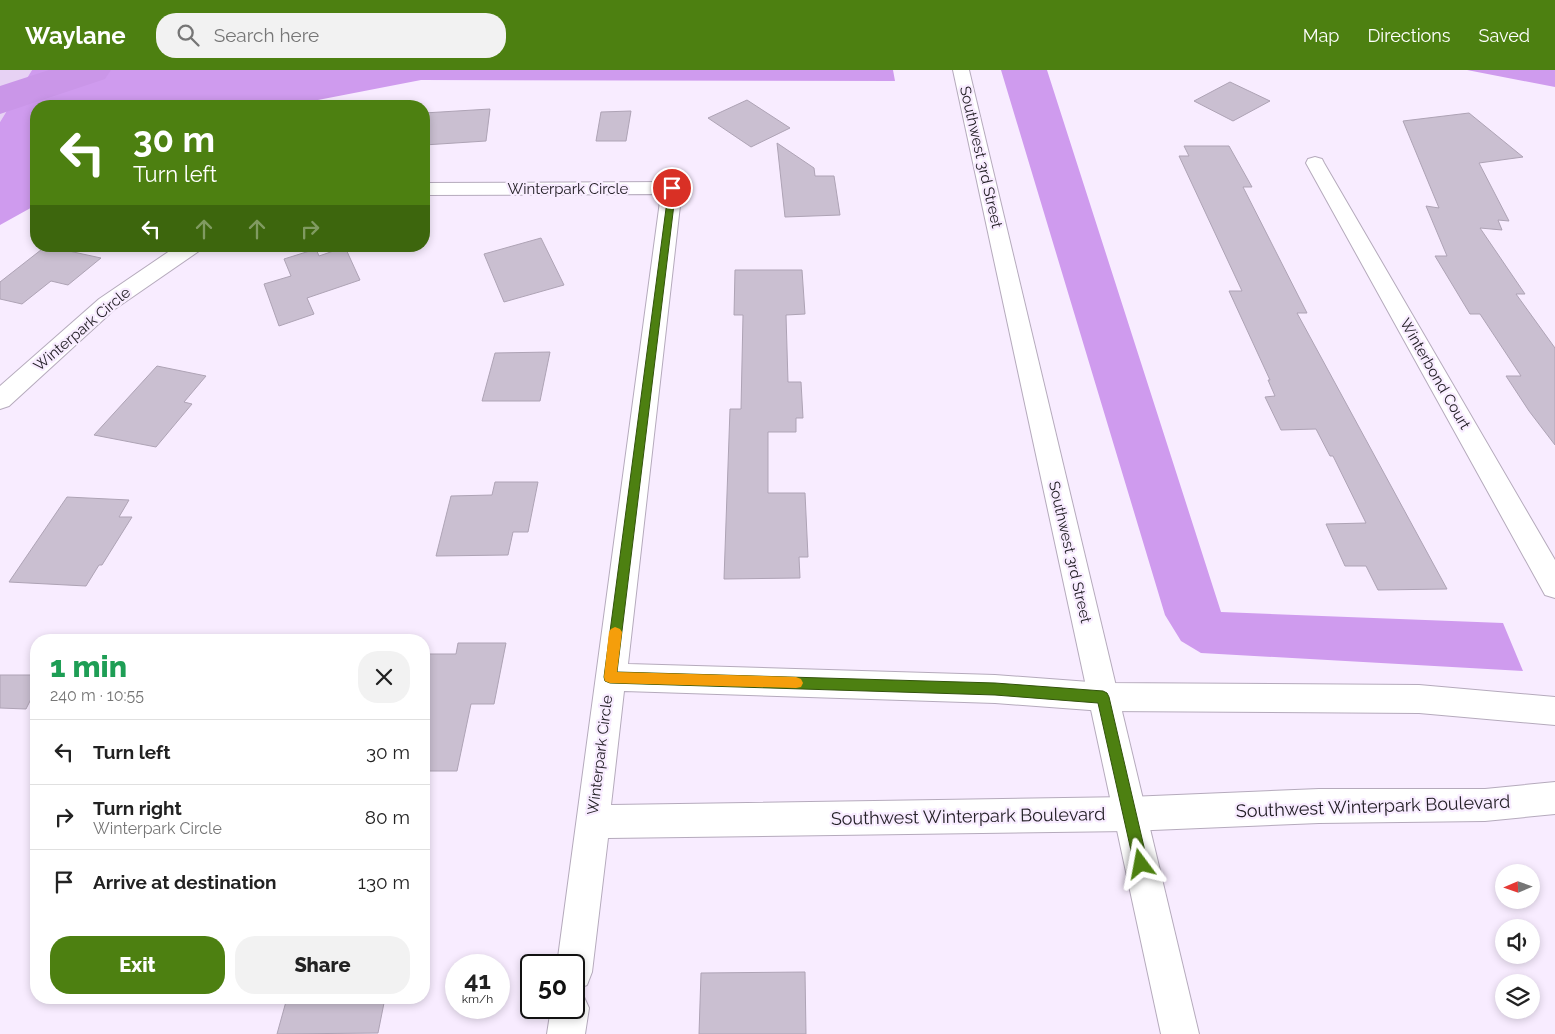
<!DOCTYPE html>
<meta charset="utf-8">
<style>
body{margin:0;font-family:Raleway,sans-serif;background:#f2f2f2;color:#222;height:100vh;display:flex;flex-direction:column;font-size:19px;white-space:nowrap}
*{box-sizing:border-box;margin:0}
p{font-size:16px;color:#767676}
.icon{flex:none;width:28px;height:28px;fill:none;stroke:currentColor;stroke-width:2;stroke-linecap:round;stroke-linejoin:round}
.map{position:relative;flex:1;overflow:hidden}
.details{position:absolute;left:30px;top:564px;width:400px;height:370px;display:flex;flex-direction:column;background:#fff;border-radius:20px;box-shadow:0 2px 8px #0003}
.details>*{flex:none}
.guide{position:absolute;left:30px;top:30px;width:400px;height:152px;border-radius:20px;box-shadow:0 2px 8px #0003;background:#4d8011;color:#fff;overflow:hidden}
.needle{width:32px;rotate:268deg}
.controls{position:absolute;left:1495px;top:794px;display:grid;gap:10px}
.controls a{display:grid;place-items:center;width:45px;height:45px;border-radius:50%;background:#fff;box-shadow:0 2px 8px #0003;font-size:25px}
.speed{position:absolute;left:445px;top:884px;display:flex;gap:10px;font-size:25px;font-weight:700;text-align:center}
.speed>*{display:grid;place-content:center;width:65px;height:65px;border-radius:50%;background:#fff;box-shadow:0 2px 8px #0003;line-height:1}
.speed small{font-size:12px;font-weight:400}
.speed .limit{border:2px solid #111;border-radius:8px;background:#fff;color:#111}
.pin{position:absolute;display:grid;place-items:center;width:42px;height:42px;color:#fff;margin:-21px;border:2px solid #fff;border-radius:50%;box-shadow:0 1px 5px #0007}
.me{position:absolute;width:55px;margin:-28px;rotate:347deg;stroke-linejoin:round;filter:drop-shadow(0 0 4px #0008)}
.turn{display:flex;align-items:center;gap:18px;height:105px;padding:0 20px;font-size:22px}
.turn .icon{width:65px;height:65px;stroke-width:2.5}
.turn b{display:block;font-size:35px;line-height:42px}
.lanes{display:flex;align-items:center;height:48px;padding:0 20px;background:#0003;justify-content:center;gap:25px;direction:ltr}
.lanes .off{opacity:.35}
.round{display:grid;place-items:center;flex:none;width:52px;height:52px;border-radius:20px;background:#f2f2f2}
.overview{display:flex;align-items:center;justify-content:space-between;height:85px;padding:0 20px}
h1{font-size:30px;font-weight:800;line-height:38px;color:#1e9e55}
.cta{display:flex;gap:10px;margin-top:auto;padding:10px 20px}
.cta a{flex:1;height:58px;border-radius:20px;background:#4d8011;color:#fff;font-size:20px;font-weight:800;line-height:58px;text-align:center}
.cta a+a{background:#f2f2f2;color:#222}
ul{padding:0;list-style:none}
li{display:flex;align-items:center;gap:15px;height:65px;padding:0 20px;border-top:1px solid #e0e0e0}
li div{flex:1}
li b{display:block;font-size:19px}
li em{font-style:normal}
header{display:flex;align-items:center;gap:30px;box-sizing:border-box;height:70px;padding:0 25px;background:#4d8011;color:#fff}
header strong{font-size:24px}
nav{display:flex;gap:28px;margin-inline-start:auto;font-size:18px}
.search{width:350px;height:45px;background:#f2f2f2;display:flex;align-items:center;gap:12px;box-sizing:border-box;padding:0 18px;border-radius:20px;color:#767676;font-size:19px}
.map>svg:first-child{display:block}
.green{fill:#e7d2f4}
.forest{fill:#cf9bee}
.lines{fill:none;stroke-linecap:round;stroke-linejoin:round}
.river{fill:#ca96e8;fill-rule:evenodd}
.building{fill:#cabfd1;stroke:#aea3b5}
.minor-casing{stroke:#b5aabc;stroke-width:2}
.secondary-casing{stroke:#b5aabc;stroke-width:2}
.minor{fill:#fff;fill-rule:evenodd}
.secondary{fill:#fff;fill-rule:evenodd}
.route{fill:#4d8011;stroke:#32530b}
.slow{fill:#f59e0b}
.labels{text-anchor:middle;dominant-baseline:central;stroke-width:4.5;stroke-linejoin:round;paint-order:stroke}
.street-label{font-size:15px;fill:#242027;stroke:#f8ecff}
.near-street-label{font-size:18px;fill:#242027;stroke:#f8ecff}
</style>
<header>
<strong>Waylane</strong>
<div class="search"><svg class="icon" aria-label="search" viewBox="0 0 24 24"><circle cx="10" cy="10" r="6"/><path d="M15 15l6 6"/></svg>Search here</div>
<nav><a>Map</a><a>Directions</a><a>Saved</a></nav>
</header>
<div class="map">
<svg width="1555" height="964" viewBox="0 0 1555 964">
<rect width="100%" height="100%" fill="#f8ecff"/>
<!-- green -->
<path class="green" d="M0,0H32L0,52Z"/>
<!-- forest -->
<g class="forest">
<path d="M32,0H893L895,11L421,10L287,36H36V135L0,155V52Z"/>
<path d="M1001,0H1047L1221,542L1503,553L1523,601L1201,583L1181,571L1165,545Z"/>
<path d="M1467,0H1555V17Z"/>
</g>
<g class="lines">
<!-- river -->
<path class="river" d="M49,0H111L105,9L0,44V16Z"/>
</g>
<!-- building -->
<g class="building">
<path d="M1230,12L1270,31L1233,51L1194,31Z"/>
<path d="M747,30L790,58L751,77L708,48Z"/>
<path d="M490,39L486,71L424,75V43Z"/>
<path d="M631,41L626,71H596L601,42Z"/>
<path d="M1469,43L1523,87L1479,93L1509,151L1498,150L1502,160L1480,158L1525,224H1516L1555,278V375L1529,341L1506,306H1521L1480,244H1470L1435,186H1447L1426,136L1439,138L1403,51Z"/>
<path d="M777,73L814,98L815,106H834L840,145L785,147Z"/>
<path d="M1184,76H1229L1252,117H1243L1307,243H1297L1447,519L1378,520L1366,496H1345L1326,454L1366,453L1333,386H1330L1316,359L1281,360L1265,327L1275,326L1268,310H1270L1229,221H1242L1179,86H1189Z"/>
<path d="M541,168L564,215L504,232L484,184Z"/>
<path d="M46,176L101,188L68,215L51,211L22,234L0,229V212Z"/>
<path d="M345,177L360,210L307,228L314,244L279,256L264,214L291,206L284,189L316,179L319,186Z"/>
<path d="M735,200H802L805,244L786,245L788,312H801L803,348H796V362H768V423H805L808,487H799L800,508L724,509L730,339H741L743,245H734Z"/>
<path d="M550,282L540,331H482L495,283Z"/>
<path d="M157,296L206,306L184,332L192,334L156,377L94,365Z"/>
<path d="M495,412H538L528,462H513L508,485L436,486L451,426L492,425Z"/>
<path d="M67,427L129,430L119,447H132L102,495H99L86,516L9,512Z"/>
<path d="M458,573H506L494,634H471L457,701H424V584H456Z"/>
<path d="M0,605H36V619L26,639L0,638Z"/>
<path d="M805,902L806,964H699L701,903Z"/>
<path d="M287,928H385L378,963L277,964Z"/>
</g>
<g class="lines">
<defs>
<g id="minor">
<path d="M1315,87L1322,89L1324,93L1555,490V528L1545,525L1306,93L1308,89Z"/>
<path d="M672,112L679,114L682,118L628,594L995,605L1103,613L1419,615L1555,627V655L1419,643L1103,641L995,633L624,621L611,735L1129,727L1319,719H1485L1555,712V744L1485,751L1319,753L1129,761L608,768L592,902L587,915L574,920V895H557L661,124L424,125V113Z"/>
<path d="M177,176H202L199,181L115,239L9,336L0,339V316L99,229Z"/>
<path d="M574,921L583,925L589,938L585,964H547L551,938H574Z"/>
</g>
<path id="secondary" d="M953,0H969L1199,964H1161Z"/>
</defs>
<!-- minor casing -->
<use href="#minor" class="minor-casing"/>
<!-- secondary casing -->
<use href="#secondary" class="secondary-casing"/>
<!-- minor -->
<use href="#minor" class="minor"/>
<!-- secondary -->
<use href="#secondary" class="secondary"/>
</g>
<!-- route -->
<path class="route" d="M669,116L676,118L617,602L995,613L1103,621L1107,623L1109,627L1148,794L1146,799L1141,801L1136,799L1134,794L1098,633L995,625L610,613L605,611L604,607Z"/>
<!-- slow -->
<path class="slow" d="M615,557L620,559L622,562L617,602L796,607L801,609L803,613L801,617L796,618L610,613L605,611L604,607L609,562L611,559Z"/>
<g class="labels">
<!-- street labels -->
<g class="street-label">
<text transform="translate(981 87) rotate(77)">Southwest 3rd Street</text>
<text x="568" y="119">Winterpark Circle</text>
<text transform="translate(82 259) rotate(-40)">Winterpark Circle</text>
<text transform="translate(1435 304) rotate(60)">Winterbond Court</text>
<text transform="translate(1070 482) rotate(77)">Southwest 3rd Street</text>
<text transform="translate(600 685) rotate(-83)">Winterpark Circle</text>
</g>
<!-- near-street labels -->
<g class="near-street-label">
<text transform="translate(1373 736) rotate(-2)">Southwest Winterpark Boulevard</text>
<text transform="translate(968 746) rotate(-1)">Southwest Winterpark Boulevard</text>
</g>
</g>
</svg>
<div class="controls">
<a><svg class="needle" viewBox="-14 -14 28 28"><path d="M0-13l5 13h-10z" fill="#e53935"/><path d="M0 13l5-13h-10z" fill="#767676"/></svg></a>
<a><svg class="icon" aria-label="sound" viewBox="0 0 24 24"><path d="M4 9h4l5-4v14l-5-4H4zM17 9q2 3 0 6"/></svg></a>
<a><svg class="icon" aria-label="layers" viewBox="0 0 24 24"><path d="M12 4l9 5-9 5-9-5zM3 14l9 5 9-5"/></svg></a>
</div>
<div class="speed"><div>41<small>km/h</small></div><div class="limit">50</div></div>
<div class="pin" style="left:672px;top:118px;background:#d93025"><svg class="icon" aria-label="arrive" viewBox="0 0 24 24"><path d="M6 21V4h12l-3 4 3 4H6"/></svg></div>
<svg class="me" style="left:1141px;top:794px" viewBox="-20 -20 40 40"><path d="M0-17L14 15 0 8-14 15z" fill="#4d8011" stroke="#fff" stroke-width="4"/></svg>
<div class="guide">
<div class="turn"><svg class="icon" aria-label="left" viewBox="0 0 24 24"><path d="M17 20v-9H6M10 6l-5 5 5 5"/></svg><div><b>30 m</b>Turn left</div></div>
<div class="lanes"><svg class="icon" aria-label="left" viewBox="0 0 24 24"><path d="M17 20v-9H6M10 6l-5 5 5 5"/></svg><svg class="icon off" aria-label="ahead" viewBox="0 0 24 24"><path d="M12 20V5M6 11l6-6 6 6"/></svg><svg class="icon off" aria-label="ahead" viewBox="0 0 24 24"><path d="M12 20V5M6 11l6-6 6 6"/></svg><svg class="icon off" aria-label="right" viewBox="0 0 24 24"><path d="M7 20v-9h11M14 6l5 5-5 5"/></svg></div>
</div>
<section class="details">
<div class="overview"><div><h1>1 min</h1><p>240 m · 10:55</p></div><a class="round"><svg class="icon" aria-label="close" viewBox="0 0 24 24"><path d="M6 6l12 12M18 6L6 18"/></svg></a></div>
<ul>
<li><svg class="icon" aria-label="left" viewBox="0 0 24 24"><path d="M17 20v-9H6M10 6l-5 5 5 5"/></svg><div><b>Turn left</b></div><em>30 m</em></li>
<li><svg class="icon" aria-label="right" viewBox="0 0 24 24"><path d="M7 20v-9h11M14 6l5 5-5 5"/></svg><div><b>Turn right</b><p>Winterpark Circle</p></div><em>80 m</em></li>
<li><svg class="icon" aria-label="arrive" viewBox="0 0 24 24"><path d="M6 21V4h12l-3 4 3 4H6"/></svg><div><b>Arrive at destination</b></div><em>130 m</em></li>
</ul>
<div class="cta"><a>Exit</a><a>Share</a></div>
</section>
</div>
